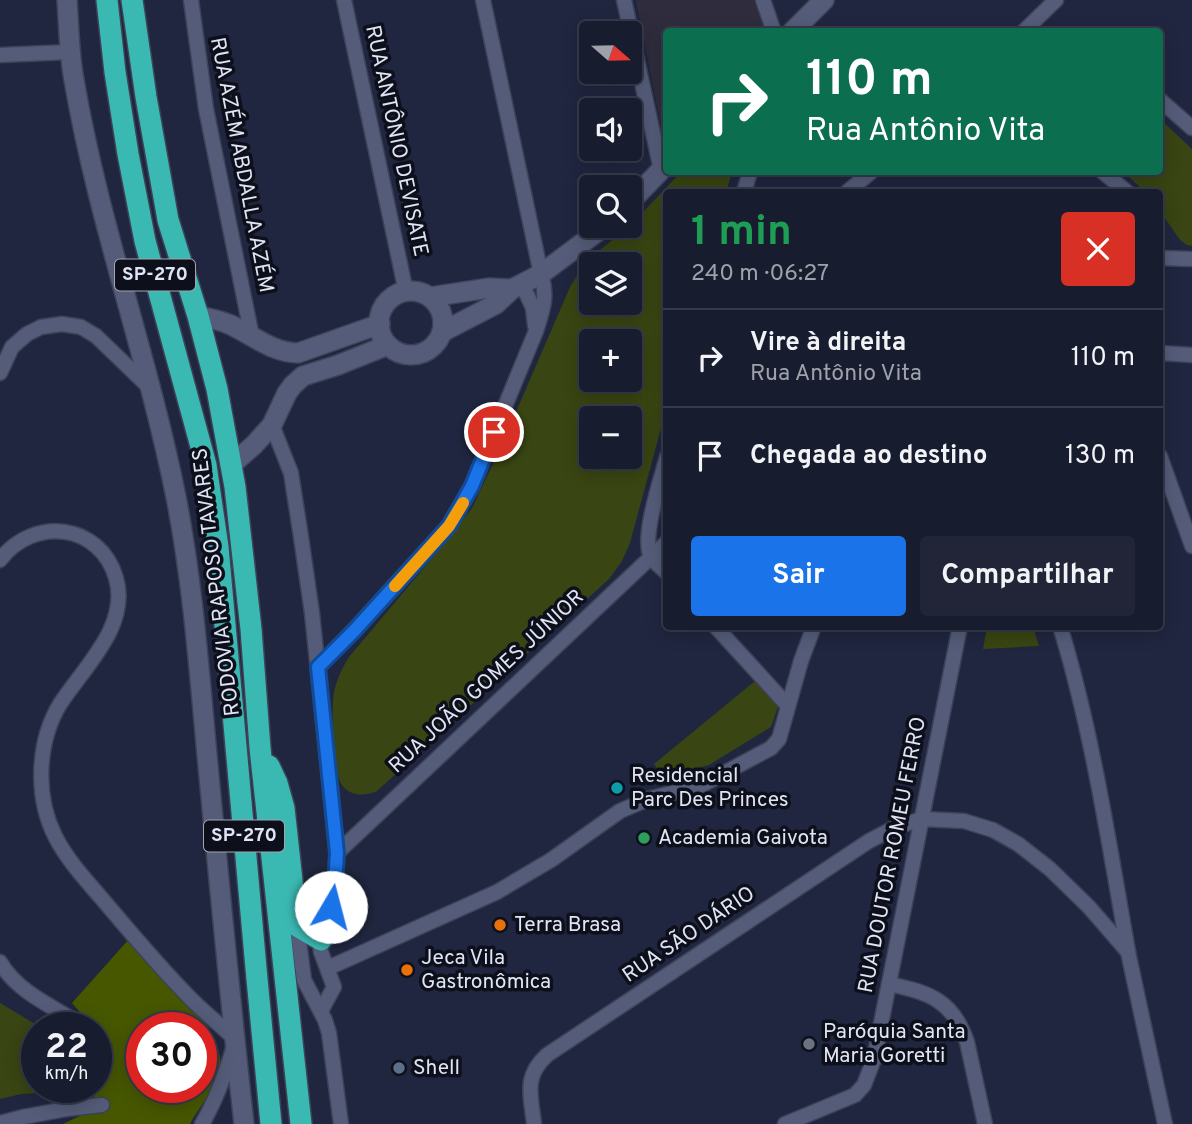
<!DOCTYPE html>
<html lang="pt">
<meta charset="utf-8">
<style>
body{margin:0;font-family:Overpass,sans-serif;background:#212537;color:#f1f3f6;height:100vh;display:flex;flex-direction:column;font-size:26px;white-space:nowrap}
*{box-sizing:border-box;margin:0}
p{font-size:23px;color:#9fa1aa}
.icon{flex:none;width:38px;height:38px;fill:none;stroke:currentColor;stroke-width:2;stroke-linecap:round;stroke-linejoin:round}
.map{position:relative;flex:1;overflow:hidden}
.details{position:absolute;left:663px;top:189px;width:500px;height:441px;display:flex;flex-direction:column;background:#181c2f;border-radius:7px;box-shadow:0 4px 18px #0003,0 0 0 2px #363a4b}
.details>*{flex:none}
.banner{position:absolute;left:663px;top:28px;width:500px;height:147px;border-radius:7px;box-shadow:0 4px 18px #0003,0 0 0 2px #363a4b;background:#0b6e4f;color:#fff;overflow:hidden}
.needle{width:46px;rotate:110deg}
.tools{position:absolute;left:579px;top:21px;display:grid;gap:14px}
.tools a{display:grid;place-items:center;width:63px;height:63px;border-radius:7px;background:#181c2f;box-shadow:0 4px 18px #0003,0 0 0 2px #363a4b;font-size:35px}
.speed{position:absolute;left:21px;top:1012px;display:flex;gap:14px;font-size:35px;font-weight:700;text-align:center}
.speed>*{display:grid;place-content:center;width:91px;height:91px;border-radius:50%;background:#181c2f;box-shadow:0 4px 18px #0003,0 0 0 2px #363a4b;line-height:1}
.speed small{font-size:18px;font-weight:400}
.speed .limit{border:10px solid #d22;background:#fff;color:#111}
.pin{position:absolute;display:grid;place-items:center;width:60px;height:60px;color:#fff;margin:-30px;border:4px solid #fff;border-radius:50%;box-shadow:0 2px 7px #0007}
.me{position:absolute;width:77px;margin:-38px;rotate:8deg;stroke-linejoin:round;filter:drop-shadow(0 0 5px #0008)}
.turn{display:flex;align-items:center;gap:24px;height:147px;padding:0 28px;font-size:32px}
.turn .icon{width:91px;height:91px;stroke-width:2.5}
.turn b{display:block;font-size:49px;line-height:60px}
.round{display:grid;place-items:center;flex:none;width:74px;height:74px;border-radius:7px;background:#212537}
.overview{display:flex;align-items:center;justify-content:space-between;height:119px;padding:0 28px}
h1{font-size:42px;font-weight:700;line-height:52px;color:#1e9e55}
.cta{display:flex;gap:14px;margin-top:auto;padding:14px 28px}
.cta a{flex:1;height:80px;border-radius:7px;background:#1a73e8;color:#fff;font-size:28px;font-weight:700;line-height:80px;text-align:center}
.cta a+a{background:#212537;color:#f1f3f6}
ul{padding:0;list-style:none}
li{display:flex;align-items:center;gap:21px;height:98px;padding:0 28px;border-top:2px solid #363a4b}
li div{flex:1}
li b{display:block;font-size:26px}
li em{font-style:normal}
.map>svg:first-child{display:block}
.education{fill:#2f2c3d}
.green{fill:#394512;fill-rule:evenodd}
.forest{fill:#465700;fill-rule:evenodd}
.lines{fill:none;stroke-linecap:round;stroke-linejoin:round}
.street-casing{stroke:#3d4257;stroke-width:17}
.secondary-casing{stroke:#3d4257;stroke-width:22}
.highway-casing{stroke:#3d4257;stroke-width:24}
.street{stroke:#545c79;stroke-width:14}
.secondary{stroke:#545c79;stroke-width:19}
.highway{stroke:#3ab8b2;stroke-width:21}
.route-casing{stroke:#114b97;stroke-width:18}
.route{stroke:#1a73e8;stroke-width:12}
.slow{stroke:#f59e0b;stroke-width:12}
.culture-dot{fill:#0f9aa8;stroke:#0d101b;stroke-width:2.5}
.leisure-dot{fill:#2e9e5b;stroke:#0d101b;stroke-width:2.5}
.food-dot{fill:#e8710a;stroke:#0d101b;stroke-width:2.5}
.worship-dot{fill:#6b7280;stroke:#0d101b;stroke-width:2.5}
.service-dot{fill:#5c6f8a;stroke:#0d101b;stroke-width:2.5}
.labels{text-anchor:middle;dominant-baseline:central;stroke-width:7;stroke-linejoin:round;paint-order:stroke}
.shield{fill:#0d101b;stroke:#a1a5b4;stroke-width:2}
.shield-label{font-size:19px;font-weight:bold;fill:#e0e5f6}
.street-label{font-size:21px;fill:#e0e5f6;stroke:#0d101b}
.poi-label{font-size:21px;fill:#e0e5f6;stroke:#0d101b;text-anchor:start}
</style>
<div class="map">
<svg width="1192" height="1124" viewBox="0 0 1192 1124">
<rect width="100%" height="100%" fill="#20263f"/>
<!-- education -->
<path class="education" d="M636,0H754L765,31L667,32L666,151Z"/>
<!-- green -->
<g class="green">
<path d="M1160,119L1192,149V246L1187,245L1180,240L1160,211V192H1145L1124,172H1160Z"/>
<path d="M681,172H732L726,192H667V406L630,543L622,561L609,579L377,791C366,796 350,797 342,785C333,774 331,707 334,692C337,679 342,668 349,657L433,557L472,508L499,451L570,287L586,261L630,226ZM592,264H630V303H592ZM630,341V380H592V341ZM592,418H630V457H592Z"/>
<path d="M987,627H1033L1039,646L983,649Z"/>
<path d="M755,681L778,707L771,727L709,765L664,777L654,764Z"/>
<path d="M0,1003L40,1027H37C37,1048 32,1076 41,1093L21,1094L0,1099Z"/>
</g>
<!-- forest -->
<path class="forest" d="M130,938C156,964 225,1028 220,1066C217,1087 200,1106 190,1124H63L88,1112C96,1092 106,1072 103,1050C101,1042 97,1035 96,1027H93L72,1003ZM142,1027H201V1087H142Z"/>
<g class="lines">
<defs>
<g id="street">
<path d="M191,0L206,109L252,337"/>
<path d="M344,0L406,292"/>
<path d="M624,0L661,170"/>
<path d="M763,0L774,32"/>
<path d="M1023,32L1056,0"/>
<path d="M0,55L70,52"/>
<path d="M1160,100L1192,128"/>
<path d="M1103,172L1127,192"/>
<path d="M744,192L750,172"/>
<path d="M847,192L871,172"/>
<path d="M1160,258L1192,259"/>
<path d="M522,284L533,308L535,326"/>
<path d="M1160,353L1192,355"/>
<path d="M0,373L12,347L27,334L41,327L62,324L81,327L96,336L151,389"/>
<path d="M272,425L291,473L301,537L312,613L337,853L335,883L320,944L321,952L334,987L321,1011"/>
<path d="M1160,456L1192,546"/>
<path d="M667,457C661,479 641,538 651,557C655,563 662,568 667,573"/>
<path d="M0,560C33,516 100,523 116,578C130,626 84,667 60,704C37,742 35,796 55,836C67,860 86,880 103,900C131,933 160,968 191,999C205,1013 220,1025 234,1038"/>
<path d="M715,626L788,706"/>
<path d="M1060,626C1092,730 1109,844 1128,951"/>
<path d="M318,667L354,630L449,526L472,486L536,331C543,309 548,297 541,274L483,0"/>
<path d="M337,853L667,542"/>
<path d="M297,926L304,980L325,1020L329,1033L341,1124"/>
<path d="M0,962C17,992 52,1006 80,1024L82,1027"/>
<path d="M328,968L497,892L551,860L620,811L648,799L700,786L771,748L779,739L801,661L814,626"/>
<path d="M889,984C928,992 953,1000 967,1042L985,1124"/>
<path d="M66,1109L102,1105"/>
<path d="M0,1123L23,1117L66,1109L67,1099L63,1087"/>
<path d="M202,1124C216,1100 225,1075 233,1049"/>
<path d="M534,1124C531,1095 523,1077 547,1055L869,841L896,827L922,819L964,821L993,830L1018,844L1050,869L1089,907L1128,952L1165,1124"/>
<path d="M785,1124L855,1095L864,1085L874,1059L960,626"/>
</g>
<g id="secondary">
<path d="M67,0C69,27 69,54 74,80C98,221 148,357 176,497C194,589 200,683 209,776C220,892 231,1008 244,1124"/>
<path d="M792,32L824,0"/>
<path d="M630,202L667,164"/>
<circle cx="411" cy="323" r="32"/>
<path d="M430,297L489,288L512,289"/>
<path d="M198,316C209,318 220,320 231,325C254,336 271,352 298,353L380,324"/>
<path d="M442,332L496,304L512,289L541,274L605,226"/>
<path d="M230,466L254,445L272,425L287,393L293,385L303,376L338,365L388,345"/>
</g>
<g id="highway">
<path d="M107,0L115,72L128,154L145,241L206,465L218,547L257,979L271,1124"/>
<path d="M132,0L146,97L168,220L198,316L217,389L235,487L251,629L260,748L301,1124"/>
<path d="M269,766L277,783L284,808L297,926L321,940"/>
</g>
</defs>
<!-- street casing -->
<use href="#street" class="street-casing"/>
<!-- secondary casing -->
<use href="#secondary" class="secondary-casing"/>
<!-- highway casing -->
<use href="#highway" class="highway-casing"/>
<!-- street -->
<use href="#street" class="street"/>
<!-- secondary -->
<use href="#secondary" class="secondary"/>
<!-- highway -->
<use href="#highway" class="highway"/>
</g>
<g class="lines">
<defs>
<path id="route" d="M331,907L335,883L337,853L318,667L354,631L449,526L472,486L494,432"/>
</defs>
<!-- route casing -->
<use href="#route" class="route-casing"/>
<!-- route -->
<use href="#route" class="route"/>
<!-- slow -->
<path class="slow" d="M395,586L449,526L463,503"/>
</g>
<!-- markers -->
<circle class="culture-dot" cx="617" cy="788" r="7"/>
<circle class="leisure-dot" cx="644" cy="838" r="7"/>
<g class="food-dot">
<circle cx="500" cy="925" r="7"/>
<circle cx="407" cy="970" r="7"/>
</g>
<circle class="worship-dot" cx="809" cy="1044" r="7"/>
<circle class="service-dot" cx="399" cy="1068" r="7"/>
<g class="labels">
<!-- shield labels -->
<g class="shield">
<rect x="115" y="259.5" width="80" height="31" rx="5"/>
<rect x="204" y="820.5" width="80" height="31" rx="5"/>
</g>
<g class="shield-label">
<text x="155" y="275">SP-270</text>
<text x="244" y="836">SP-270</text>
</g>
<!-- street labels -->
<g class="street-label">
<text transform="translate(396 141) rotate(78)">RUA ANTÔNIO DEVISATE</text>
<text transform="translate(241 165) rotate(79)">RUA AZÉM ABDALLA AZÉM</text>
<text transform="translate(217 582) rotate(-97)">RODOVIA RAPOSO TAVARES</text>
<text transform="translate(487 682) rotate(-43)">RUA JOÃO GOMES JÚNIOR</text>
<text transform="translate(893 855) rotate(-79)">RUA DOUTOR ROMEU FERRO</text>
<text transform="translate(689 935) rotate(-34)">RUA SÃO DÁRIO</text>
</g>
<!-- poi labels -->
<g class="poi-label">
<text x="631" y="776">Residencial<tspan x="631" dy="24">Parc Des Princes</tspan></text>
<text x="658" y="838">Academia Gaivota</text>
<text x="514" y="925">Terra Brasa</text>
<text x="421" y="958">Jeca Vila<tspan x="421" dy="24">Gastronômica</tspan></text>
<text x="823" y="1032">Paróquia Santa<tspan x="823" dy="24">Maria Goretti</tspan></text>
<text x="413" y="1068">Shell</text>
</g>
</g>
</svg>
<div class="tools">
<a><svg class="needle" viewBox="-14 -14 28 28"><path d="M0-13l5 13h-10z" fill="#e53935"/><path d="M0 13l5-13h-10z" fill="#9fa1aa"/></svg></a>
<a><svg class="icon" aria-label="sound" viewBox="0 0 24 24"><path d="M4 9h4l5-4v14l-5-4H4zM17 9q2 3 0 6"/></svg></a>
<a><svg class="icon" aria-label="search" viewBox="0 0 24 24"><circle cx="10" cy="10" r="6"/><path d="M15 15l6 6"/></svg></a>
<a><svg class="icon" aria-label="layers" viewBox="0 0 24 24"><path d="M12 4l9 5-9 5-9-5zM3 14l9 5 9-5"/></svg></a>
<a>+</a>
<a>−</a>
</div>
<div class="speed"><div>22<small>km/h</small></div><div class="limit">30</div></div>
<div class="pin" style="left:494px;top:432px;background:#d93025"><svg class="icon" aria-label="arrive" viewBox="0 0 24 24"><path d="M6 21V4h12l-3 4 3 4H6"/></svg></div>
<svg class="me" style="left:331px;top:907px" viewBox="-20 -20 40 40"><circle r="19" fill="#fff"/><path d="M0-13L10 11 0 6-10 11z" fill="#1a73e8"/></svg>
<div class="banner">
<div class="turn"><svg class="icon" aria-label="right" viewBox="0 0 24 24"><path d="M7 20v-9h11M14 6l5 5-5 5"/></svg><div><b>110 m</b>Rua Antônio Vita</div></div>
</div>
<section class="details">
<div class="overview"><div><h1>1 min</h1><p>240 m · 06:27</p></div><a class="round" style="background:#d93025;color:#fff"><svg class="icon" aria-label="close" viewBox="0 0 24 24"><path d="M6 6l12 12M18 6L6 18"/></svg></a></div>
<ul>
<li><svg class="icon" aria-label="right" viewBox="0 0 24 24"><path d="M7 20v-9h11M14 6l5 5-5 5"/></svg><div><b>Vire à direita</b><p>Rua Antônio Vita</p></div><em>110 m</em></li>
<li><svg class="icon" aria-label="arrive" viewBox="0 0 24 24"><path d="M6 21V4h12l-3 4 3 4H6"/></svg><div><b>Chegada ao destino</b></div><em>130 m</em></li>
</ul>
<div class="cta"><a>Sair</a><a>Compartilhar</a></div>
</section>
</div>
